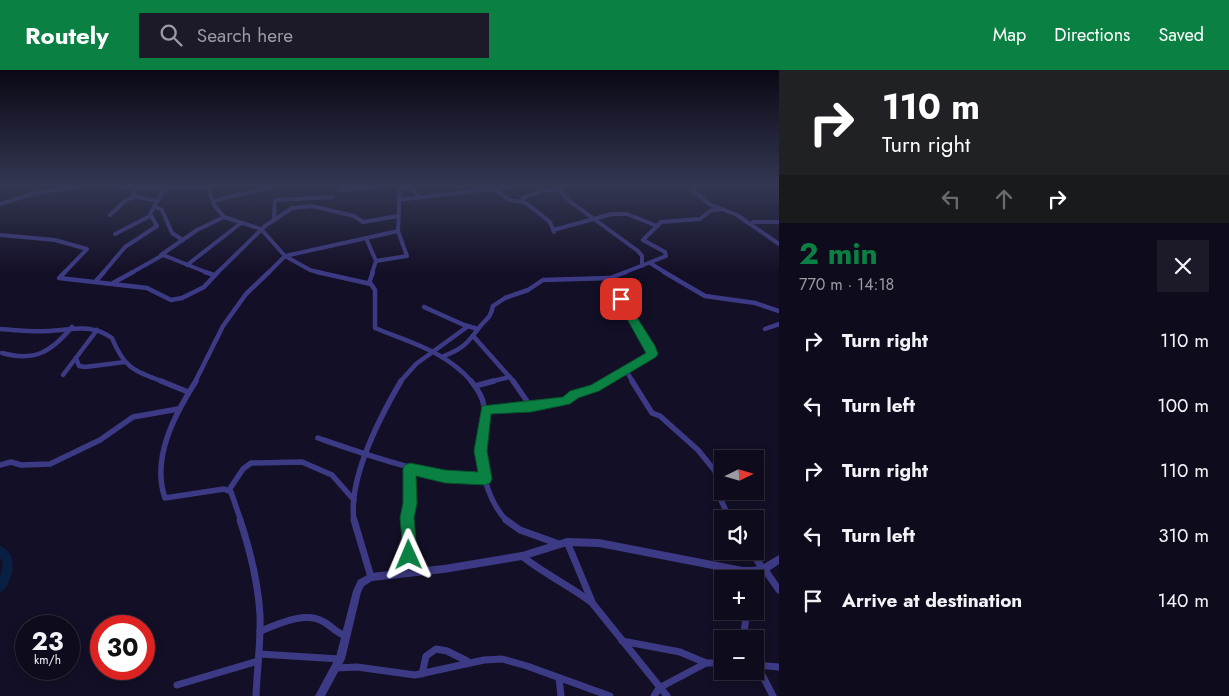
<!DOCTYPE html>
<meta charset="utf-8">
<style>
body{margin:0;font-family:Jost,sans-serif;background:#1c1929;color:#f1f3f6;height:100vh;display:flex;flex-direction:column;font-size:19px;white-space:nowrap}
*{box-sizing:border-box;margin:0}
p{font-size:16px;color:#9b9ba3}
.icon{flex:none;width:28px;height:28px;fill:none;stroke:currentColor;stroke-width:2;stroke-linecap:round;stroke-linejoin:round}
.map{position:relative;flex:1;overflow:hidden}
.details{display:flex;flex-direction:column;background:#0e0b1c;width:450px}
.details>*{flex:none}
.top-card{background:#202124;color:#fff;overflow:hidden}
.needle{width:32px;rotate:85deg}
.tools{position:absolute;left:714px;top:380px;display:grid;gap:10px}
.tools a{display:grid;place-items:center;width:50px;height:50px;border-radius:0px;background:#0e0b1c;box-shadow:0 2px 8px #0003,0 0 0 1px #2e2b3b;font-size:25px}
.speed{position:absolute;left:15px;top:545px;display:flex;gap:10px;font-size:25px;font-weight:700;text-align:center}
.speed>*{display:grid;place-content:center;width:65px;height:65px;border-radius:50%;background:#0e0b1c;box-shadow:0 2px 8px #0003,0 0 0 1px #2e2b3b;line-height:1}
.speed small{font-size:12px;font-weight:400}
.speed .limit{border:8px solid #d22;background:#fff;color:#111}
.pin{position:absolute;display:grid;place-items:center;width:42px;height:42px;color:#fff;margin:-21px;border-radius:10px;box-shadow:0 2px 8px #0006}
.me{position:absolute;width:55px;margin:-28px;rotate:359deg;stroke-linejoin:round;filter:drop-shadow(0 0 4px #0008)}
.turn{display:flex;align-items:center;gap:18px;height:105px;padding:0 20px;font-size:22px}
.turn .icon{width:65px;height:65px;stroke-width:2.5}
.turn b{display:block;font-size:35px;line-height:42px}
.lanes{display:flex;align-items:center;height:48px;padding:0 20px;background:#0003;justify-content:center;gap:25px;direction:ltr}
.lanes .off{opacity:.35}
.round{display:grid;place-items:center;flex:none;width:52px;height:52px;border-radius:0px;background:#1c1929}
.overview{display:flex;align-items:center;justify-content:space-between;height:85px;padding:0 20px}
h1{font-size:30px;font-weight:700;line-height:38px;color:#0b8043}
ul{padding:0;list-style:none}
li{display:flex;align-items:center;gap:15px;height:65px;padding:0 20px}
li div{flex:1}
li b{display:block;font-size:19px}
li em{font-style:normal}
header{display:flex;align-items:center;gap:30px;box-sizing:border-box;height:70px;padding:0 25px;background:#0b8043;color:#fff}
header strong{font-size:24px}
nav{display:flex;gap:28px;margin-inline-start:auto;font-size:18px}
.search{width:350px;height:45px;background:#1c1929;display:flex;align-items:center;gap:12px;box-sizing:border-box;padding:0 18px;border-radius:0px;color:#9b9ba3;font-size:19px}
main{display:flex;flex:1;min-height:0}
.map>svg:first-child{display:block}
.lines{fill:none;stroke-linecap:round;stroke-linejoin:round}
.river{fill:#0a1f44;fill-rule:evenodd}
.minor-far3{stroke:#3d3a85;stroke-width:4}
.minor-far2{stroke:#3d3a85;stroke-width:4.5}
.minor-far1{stroke:#3d3a85;stroke-width:5.5}
.minor{stroke:#3d3a85;stroke-width:7}
.tertiary{fill:#3d3a85;fill-rule:evenodd}
.route{fill:#0b8043;stroke:#07532c}
</style>
<header>
<strong>Routely</strong>
<div class="search"><svg class="icon" aria-label="search" viewBox="0 0 24 24"><circle cx="10" cy="10" r="6"/><path d="M15 15l6 6"/></svg>Search here</div>
<nav><a>Map</a><a>Directions</a><a>Saved</a></nav>
</header>
<main>
<div class="map">
<svg width="779" height="626" viewBox="0 0 779 626">
<rect width="100%" height="100%" fill="#130f26"/>
<g class="lines">
<!-- river -->
<path class="river" d="M0,476C14,482 15,496 10,509C7,515 6,520 0,522V507L3,493L0,488Z"/>
<!-- minor-far3 -->
<g class="minor-far3">
<path d="M100,116L124,117"/>
<path d="M124,116L128,118L207,117"/>
<path d="M208,116L214,135L224,147L261,159L285,186L310,200L322,203"/>
<path d="M340,116L341,120L388,116"/>
<path d="M559,116L564,126L572,133L638,181L642,186V196"/>
<path d="M693,116V120L709,134L737,145L779,174"/>
<path d="M400,118H411L420,128"/>
<path d="M495,119L509,130L526,133L550,152L554,162"/>
<path d="M133,126L156,131"/>
<path d="M398,130L517,116"/>
<path d="M213,131L274,116"/>
<path d="M522,131L523,128L541,121L561,120"/>
<path d="M0,134L35,123L84,116"/>
<path d="M154,136L162,140L172,163L183,170"/>
<path d="M110,145L126,130L132,128L138,117"/>
<path d="M274,148L275,130L333,127"/>
<path d="M753,152H779"/>
<path d="M553,160L612,144H627L657,156"/>
<path d="M115,164L150,146"/>
<path d="M0,165L55,170L87,179L64,203"/>
<path d="M366,168L376,191L372,203"/>
<path d="M161,185L197,160L224,147"/>
<path d="M376,191L407,186L398,161"/>
<path d="M650,193L666,203"/>
<path d="M187,195L241,153"/>
<path d="M103,203L125,177L157,156L150,144L166,116"/>
<path d="M131,203L163,185L208,203"/>
<path d="M217,203L265,156L292,138L312,136L354,146L363,152L398,146"/>
<path d="M268,203L285,186L398,161L400,116"/>
<path d="M623,203L666,186L665,182L643,170L661,152L700,149L710,141L721,139"/>
</g>
<!-- minor-far2 -->
<g class="minor-far2">
<path d="M65,202L59,208L147,218L171,230L182,228L204,217L218,202"/>
<path d="M205,202L214,205"/>
<path d="M317,202L371,214L375,220V258C411,273 445,281 472,312"/>
<path d="M664,202L705,226L755,233L779,241"/>
<path d="M96,211L104,202"/>
<path d="M113,213L133,202"/>
<path d="M369,213L373,202"/>
<path d="M424,237L464,255L478,259"/>
<path d="M0,259C16,260 32,262 47,261C72,260 90,253 112,268C124,298 134,301 164,312"/>
<path d="M765,259L779,254"/>
<path d="M474,267L514,312"/>
<path d="M2,283C35,292 51,282 72,257"/>
<path d="M444,286C462,279 467,274 478,259C486,248 490,250 493,236L505,228L528,220L543,210L610,208"/>
<path d="M76,288L79,296L85,297L125,292"/>
<path d="M625,299L633,312"/>
<path d="M63,305L97,260"/>
<path d="M195,312L223,256L246,224L269,202"/>
<path d="M400,312L416,294L467,257"/>
<path d="M489,312L510,307"/>
<path d="M605,312L652,284L610,208L626,202"/>
</g>
<!-- minor-far1 -->
<g class="minor-far1">
<path d="M161,311L188,322"/>
<path d="M196,311C175,344 151,388 165,428L224,419L231,422L241,451"/>
<path d="M471,311C493,337 482,350 481,380C481,404 490,434 507,451"/>
<path d="M513,311L531,337"/>
<path d="M632,311L652,343L660,346L698,380L715,401L720,428L730,449"/>
<path d="M475,316L494,311"/>
<path d="M486,340C531,337 567,335 607,311"/>
<path d="M318,368C373,387 426,406 485,409"/>
<path d="M0,395L11,392L21,395L50,394L100,370L133,347L178,339"/>
<path d="M229,420L243,399L251,393L302,392L332,405L354,430"/>
<path d="M354,451C348,409 380,347 401,311"/>
<path d="M409,451L410,399"/>
</g>
<!-- minor -->
<g class="minor">
<path d="M240,450C250,480 258,512 260,545C261,572 257,599 256,626"/>
<path d="M354,450L371,507"/>
<path d="M409,450L410,502"/>
<path d="M506,450L520,460L559,474"/>
<path d="M567,472L593,534L667,626"/>
<path d="M751,481L763,499"/>
<path d="M522,486C544,504 569,515 591,532"/>
<path d="M765,500L779,520"/>
<path d="M260,561C277,555 304,541 322,551C331,555 336,563 346,566"/>
<path d="M743,569L747,541"/>
<path d="M622,571L680,582L706,593"/>
<path d="M259,584L340,589"/>
<path d="M755,595L779,597"/>
<path d="M757,595L773,626"/>
<path d="M336,598L357,597L415,605L484,590L502,589L527,596L610,626"/>
<path d="M422,604L426,586L436,579L447,581L467,591"/>
<path d="M559,608L561,626"/>
<path d="M177,615L258,591"/>
<path d="M654,626L659,618L706,593H722"/>
</g>
<!-- tertiary -->
<path class="tertiary" d="M567,468L599,469L743,497H753L762,495L779,485V494C768,503 757,506 743,505L599,477L567,476L522,490L444,503L372,511L364,516L361,522L345,589L325,626H315L336,587L353,521L358,510L371,503L444,495L522,482Z"/>
</g>
<!-- sky -->
<linearGradient id="sky" x2="0" y2="1"><stop stop-color="#0a0815"/><stop offset="0.57" stop-color="#333752"/><stop offset="1" stop-color="#333752" stop-opacity="0"/></linearGradient>
<rect width="779" height="203" fill="url(#sky)"/>
<!-- route -->
<path class="route" d="M621,226L624,227L655,276L658,284L656,287L599,321L578,328L570,334L531,342L491,344L487,381L492,409L490,413L485,415L445,413L416,406L417,433L414,448L417,485L415,490L409,492L404,490L400,448L403,433V399L405,395L410,393L445,400L478,402L474,381L482,336L563,327L570,321L591,315L646,283L616,229Z"/>
</svg>
<div class="tools">
<a><svg class="needle" viewBox="-14 -14 28 28"><path d="M0-13l5 13h-10z" fill="#e53935"/><path d="M0 13l5-13h-10z" fill="#9b9ba3"/></svg></a>
<a><svg class="icon" aria-label="sound" viewBox="0 0 24 24"><path d="M4 9h4l5-4v14l-5-4H4zM17 9q2 3 0 6"/></svg></a>
<a>+</a>
<a>−</a>
</div>
<div class="speed"><div>23<small>km/h</small></div><div class="limit">30</div></div>
<div class="pin" style="left:621px;top:229px;background:#d93025"><svg class="icon" aria-label="arrive" viewBox="0 0 24 24"><path d="M6 21V4h12l-3 4 3 4H6"/></svg></div>
<svg class="me" style="left:409px;top:485px" viewBox="-20 -20 40 40"><path d="M0-17L14 15 0 8-14 15z" fill="#0b8043" stroke="#fff" stroke-width="4"/></svg>
</div>
<section class="details">
<div class="top-card">
<div class="turn"><svg class="icon" aria-label="right" viewBox="0 0 24 24"><path d="M7 20v-9h11M14 6l5 5-5 5"/></svg><div><b>110 m</b>Turn right</div></div>
<div class="lanes"><svg class="icon off" aria-label="left" viewBox="0 0 24 24"><path d="M17 20v-9H6M10 6l-5 5 5 5"/></svg><svg class="icon off" aria-label="ahead" viewBox="0 0 24 24"><path d="M12 20V5M6 11l6-6 6 6"/></svg><svg class="icon" aria-label="right" viewBox="0 0 24 24"><path d="M7 20v-9h11M14 6l5 5-5 5"/></svg></div>
</div>
<div class="overview"><div><h1>2 min</h1><p>770 m · 14:18</p></div><a class="round"><svg class="icon" aria-label="close" viewBox="0 0 24 24"><path d="M6 6l12 12M18 6L6 18"/></svg></a></div>
<ul>
<li><svg class="icon" aria-label="right" viewBox="0 0 24 24"><path d="M7 20v-9h11M14 6l5 5-5 5"/></svg><div><b>Turn right</b></div><em>110 m</em></li>
<li><svg class="icon" aria-label="left" viewBox="0 0 24 24"><path d="M17 20v-9H6M10 6l-5 5 5 5"/></svg><div><b>Turn left</b></div><em>100 m</em></li>
<li><svg class="icon" aria-label="right" viewBox="0 0 24 24"><path d="M7 20v-9h11M14 6l5 5-5 5"/></svg><div><b>Turn right</b></div><em>110 m</em></li>
<li><svg class="icon" aria-label="left" viewBox="0 0 24 24"><path d="M17 20v-9H6M10 6l-5 5 5 5"/></svg><div><b>Turn left</b></div><em>310 m</em></li>
<li><svg class="icon" aria-label="arrive" viewBox="0 0 24 24"><path d="M6 21V4h12l-3 4 3 4H6"/></svg><div><b>Arrive at destination</b></div><em>140 m</em></li>
</ul>
</section>
</main>
